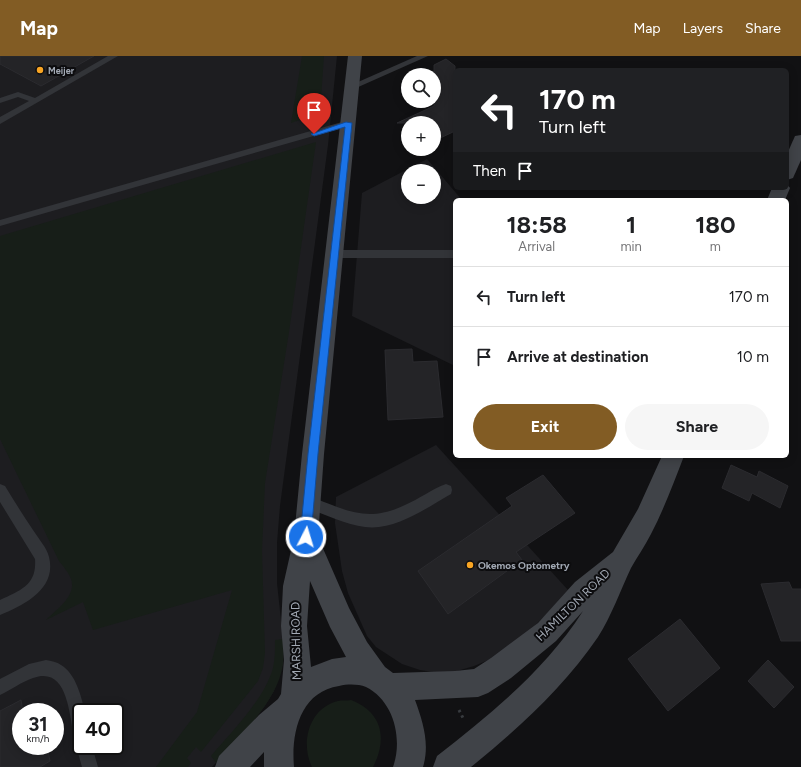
<!DOCTYPE html>
<meta charset="utf-8">
<style>
body{margin:0;font-family:Figtree,sans-serif;background:#f6f6f6;color:#202124;height:100vh;display:flex;flex-direction:column;font-size:15px;white-space:nowrap}
*{box-sizing:border-box;margin:0}
p{font-size:13px;color:#757577}
.icon{flex:none;width:22px;height:22px;fill:none;stroke:currentColor;stroke-width:2;stroke-linecap:round;stroke-linejoin:round}
.map{position:relative;flex:1;overflow:hidden}
.details{position:absolute;left:453px;top:142px;width:336px;height:260px;display:flex;flex-direction:column;background:#fff;border-radius:6px;box-shadow:0 2px 10px #0003}
.details>*{flex:none}
.banner{position:absolute;left:453px;top:12px;width:336px;height:122px;border-radius:6px;box-shadow:0 2px 10px #0003;background:#202124;color:#fff;overflow:hidden}
.fabs{position:absolute;left:401px;top:12px;display:grid;gap:8px}
.fabs a{display:grid;place-items:center;width:40px;height:40px;border-radius:50%;background:#fff;box-shadow:0 2px 10px #0003;font-size:20px}
.speed{position:absolute;left:12px;top:647px;display:flex;gap:8px;font-size:20px;font-weight:700;text-align:center}
.speed>*{display:grid;place-content:center;width:52px;height:52px;border-radius:50%;background:#fff;box-shadow:0 2px 10px #0003;line-height:1}
.speed small{font-size:10px;font-weight:400}
.speed .limit{border:2px solid #111;border-radius:6px;background:#fff;color:#111}
.pin{position:absolute;display:grid;place-items:center;width:34px;height:34px;color:#fff;margin:-41px -17px;border-radius:50% 50% 50% 0;rotate:-45deg;box-shadow:0 0 4px #0007}
.pin .icon{rotate:45deg}
.me{position:absolute;width:44px;margin:-22px;rotate:5deg;stroke-linejoin:round;filter:drop-shadow(0 0 3px #0008)}
.turn{display:flex;align-items:center;gap:14px;height:84px;padding:0 20px;font-size:18px}
.turn .icon{width:52px;height:52px;stroke-width:2.5}
.turn b{display:block;font-size:28px;line-height:34px}
.then{display:flex;align-items:center;height:38px;padding:0 20px;background:#0003;gap:8px;font-size:15px}
.eta{display:flex;justify-content:space-evenly;align-items:center;height:68px;text-align:center}
.eta b{font-size:24px;font-weight:700;line-height:28px}
.action{display:flex;gap:8px;margin-top:auto;padding:8px 20px}
.action a{flex:1;height:46px;border-radius:24px;background:#825c24;color:#fff;font-size:16px;font-weight:700;line-height:46px;text-align:center}
.action a+a{background:#f6f6f6;color:#202124}
ul{padding:0;list-style:none}
li{display:flex;align-items:center;gap:12px;height:60px;padding:0 20px;border-top:1px solid #e0e0e0}
li div{flex:1}
li b{display:block;font-size:15px}
li em{font-style:normal}
header{display:flex;align-items:center;gap:24px;box-sizing:border-box;height:56px;padding:0 20px;background:#825c24;color:#fff}
header strong{font-size:19px}
nav{display:flex;gap:22px;margin-inline-start:auto;font-size:14px}
.map>svg:first-child{display:block}
.built{fill:#1d1d20;fill-rule:evenodd}
.green{fill:#171e18}
.building{fill:#242427;stroke:#2b2b2f}
.lines{fill:none;stroke-linecap:round;stroke-linejoin:round}
.path{stroke:#383b3f;stroke-width:3;stroke-dasharray:2.5 3.5;stroke-linecap:butt}
.lane{fill:#323438;fill-rule:evenodd}
.secondary{fill:#404348;fill-rule:evenodd}
.route{fill:#1a73e8;stroke:#114b97}
.poi-dot{fill:#f9a523;stroke:#0c0c0e;stroke-width:1.5}
.labels{text-anchor:middle;dominant-baseline:central;stroke-width:4;stroke-linejoin:round;paint-order:stroke}
.far-poi-label{font-size:9px;font-weight:bold;fill:#a2a9b4;stroke:#0c0c0e;text-anchor:start}
.poi-label{font-size:10px;font-weight:bold;fill:#a2a9b4;stroke:#0c0c0e;text-anchor:start}
.near-street-label{font-size:12px;fill:#a2a9b4;stroke:#0c0c0e}
</style>
<header>
<strong>Map</strong>
<nav><a>Map</a><a>Layers</a><a>Share</a></nav>
</header>
<div class="map">
<svg width="801" height="711" viewBox="0 0 801 711">
<rect width="100%" height="100%" fill="#111113"/>
<!-- built -->
<g class="built">
<path d="M0,0H337L328,89L280,450L277,487V527L283,583V608L274,635L264,651L240,681L212,711H0ZM21,656H55V690H21ZM81,656H115V690H81Z"/>
<path d="M427,103L462,144H455V310L352,260L362,137ZM408,115H434V141H408Z"/>
<path d="M436,389L568,534L546,559L521,583L491,603L474,610L457,615L439,617L420,614L402,608L376,591L367,580L348,537L342,515L335,467L336,441Z"/>
</g>
<!-- green -->
<g class="green">
<path d="M302,0H324L320,57L291,67Z"/>
<path d="M316,86L289,276L265,427L262,495L265,597L263,612L258,625L201,696L196,691L187,702L191,707L188,711H156L197,656L232,534L93,574L83,546L46,564C56,554 77,540 71,523C69,517 63,510 59,505L0,383V180Z"/>
<path d="M283,583C283,591 284,600 283,608C278,645 240,680 216,707L211,700C232,675 264,644 273,612C275,603 275,594 275,584Z"/>
<path d="M351,644C382,656 388,682 373,711H312C300,687 309,652 338,645C342,644 347,645 351,644Z"/>
</g>
<!-- building -->
<g class="building">
<path d="M0,0H94L41,30L0,8Z"/>
<path d="M446,3L455,10V75L434,85V67H397L434,50V9Z"/>
<path d="M412,293L413,306L437,305L443,361L388,364L385,294Z"/>
<path d="M731,409L757,421L759,415L788,430L780,452L752,437L749,445L722,432Z"/>
<path d="M543,419L575,457L516,496L522,504L448,558L418,515L512,450L506,442Z"/>
<path d="M789,526L792,533H801V585H781L761,528Z"/>
<path d="M680,563L720,612L668,655L628,603Z"/>
<path d="M768,604L794,631L774,652L748,625Z"/>
<path d="M21,644L23,656H21V690H47L50,705L40,711H0V655Z"/>
</g>
<g class="lines">
<!-- path -->
<path class="path" d="M459,654L463,662"/>
<!-- lane -->
<g class="lane">
<path d="M108,0H118L0,68V61L29,45L18,41L0,47V42L18,36L35,42Z"/>
<path d="M417,0H428L356,32H350L349,30Z"/>
<path d="M349,64L353,67L352,69L0,170V164Z"/>
<path d="M335,194H455V202H335L331,201L330,198L331,195Z"/>
<path d="M0,428L5,430C14,445 23,459 33,474C38,482 47,492 49,501C57,533 24,549 0,559V544C21,534 37,529 35,503L0,446Z"/>
<path d="M446,428L451,430L452,434L451,438C426,452 395,475 365,471C344,468 323,458 303,450L301,446L303,442L308,440C345,453 366,468 405,449C419,443 432,433 446,428Z"/>
<path d="M46,604C51,605 57,606 61,609C76,618 81,640 85,656H81V690H92L98,711H82L76,690L80,684L75,682L73,676C69,654 66,610 33,622C21,626 11,634 0,639V623L29,608Z"/>
</g>
<!-- secondary -->
<g class="secondary">
<path d="M348,0H362L324,398L318,481L349,552L367,586L385,611L393,617L455,615L474,613L491,602L538,567L575,526L613,496L638,453L662,400H684C674,426 664,453 651,478C645,490 637,501 631,512C620,535 612,559 598,581C564,631 518,673 471,711H433L437,700C491,658 546,613 583,555L556,585L511,622L488,637L478,641L415,644C423,666 430,688 423,711H393C403,683 394,645 366,631C358,628 348,628 339,630C300,636 291,677 294,711H264V696L250,711H215L219,700L259,659L278,643L281,638L284,604L281,570L283,530L294,481L302,398ZM310,525L330,571L346,601L332,603L311,611L307,570Z"/>
<path d="M801,79V104L793,122L787,124V98L795,80Z"/>
<path d="M787,128L790,132L785,144H767L772,132H787Z"/>
</g>
</g>
<!-- route -->
<path class="route" d="M346,66L352,67L318,398L311,481L309,484L306,486L302,484L300,481L308,398L345,71L314,80L311,78Z"/>
<!-- markers -->
<g class="poi-dot">
<circle cx="40" cy="14" r="4"/>
<circle cx="470" cy="509" r="4"/>
</g>
<g class="labels">
<!-- far-poi labels -->
<g class="far-poi-label">
<text x="48" y="14">Meijer</text>
</g>
<!-- poi labels -->
<g class="poi-label">
<text x="478" y="509">Okemos Optometry</text>
</g>
<!-- near-street labels -->
<g class="near-street-label">
<text transform="translate(573 549) rotate(-44)">HAMILTON ROAD</text>
<text transform="translate(296 585) rotate(-91)">MARSH ROAD</text>
</g>
</g>
</svg>
<div class="fabs">
<a><svg class="icon" aria-label="search" viewBox="0 0 24 24"><circle cx="10" cy="10" r="6"/><path d="M15 15l6 6"/></svg></a>
<a>+</a>
<a>−</a>
</div>
<div class="speed"><div>31<small>km/h</small></div><div class="limit">40</div></div>
<div class="pin" style="left:314px;top:78px;background:#d93025"><svg class="icon" aria-label="arrive" viewBox="0 0 24 24"><path d="M6 21V4h12l-3 4 3 4H6"/></svg></div>
<svg class="me" style="left:306px;top:481px" viewBox="-20 -20 40 40"><circle r="17" fill="#1a73e8" stroke="#fff" stroke-width="3"/><path d="M0-11L8 9 0 5-8 9z" fill="#fff"/></svg>
<div class="banner">
<div class="turn"><svg class="icon" aria-label="left" viewBox="0 0 24 24"><path d="M17 20v-9H6M10 6l-5 5 5 5"/></svg><div><b>170 m</b>Turn left</div></div>
<div class="then">Then<svg class="icon" aria-label="arrive" viewBox="0 0 24 24"><path d="M6 21V4h12l-3 4 3 4H6"/></svg></div>
</div>
<section class="details">
<div class="eta">
<div><b>18:58</b><p>Arrival</p></div>
<div><b>1</b><p>min</p></div>
<div><b>180</b><p>m</p></div>
</div>
<ul>
<li><svg class="icon" aria-label="left" viewBox="0 0 24 24"><path d="M17 20v-9H6M10 6l-5 5 5 5"/></svg><div><b>Turn left</b></div><em>170 m</em></li>
<li><svg class="icon" aria-label="arrive" viewBox="0 0 24 24"><path d="M6 21V4h12l-3 4 3 4H6"/></svg><div><b>Arrive at destination</b></div><em>10 m</em></li>
</ul>
<div class="action"><a>Exit</a><a>Share</a></div>
</section>
</div>
